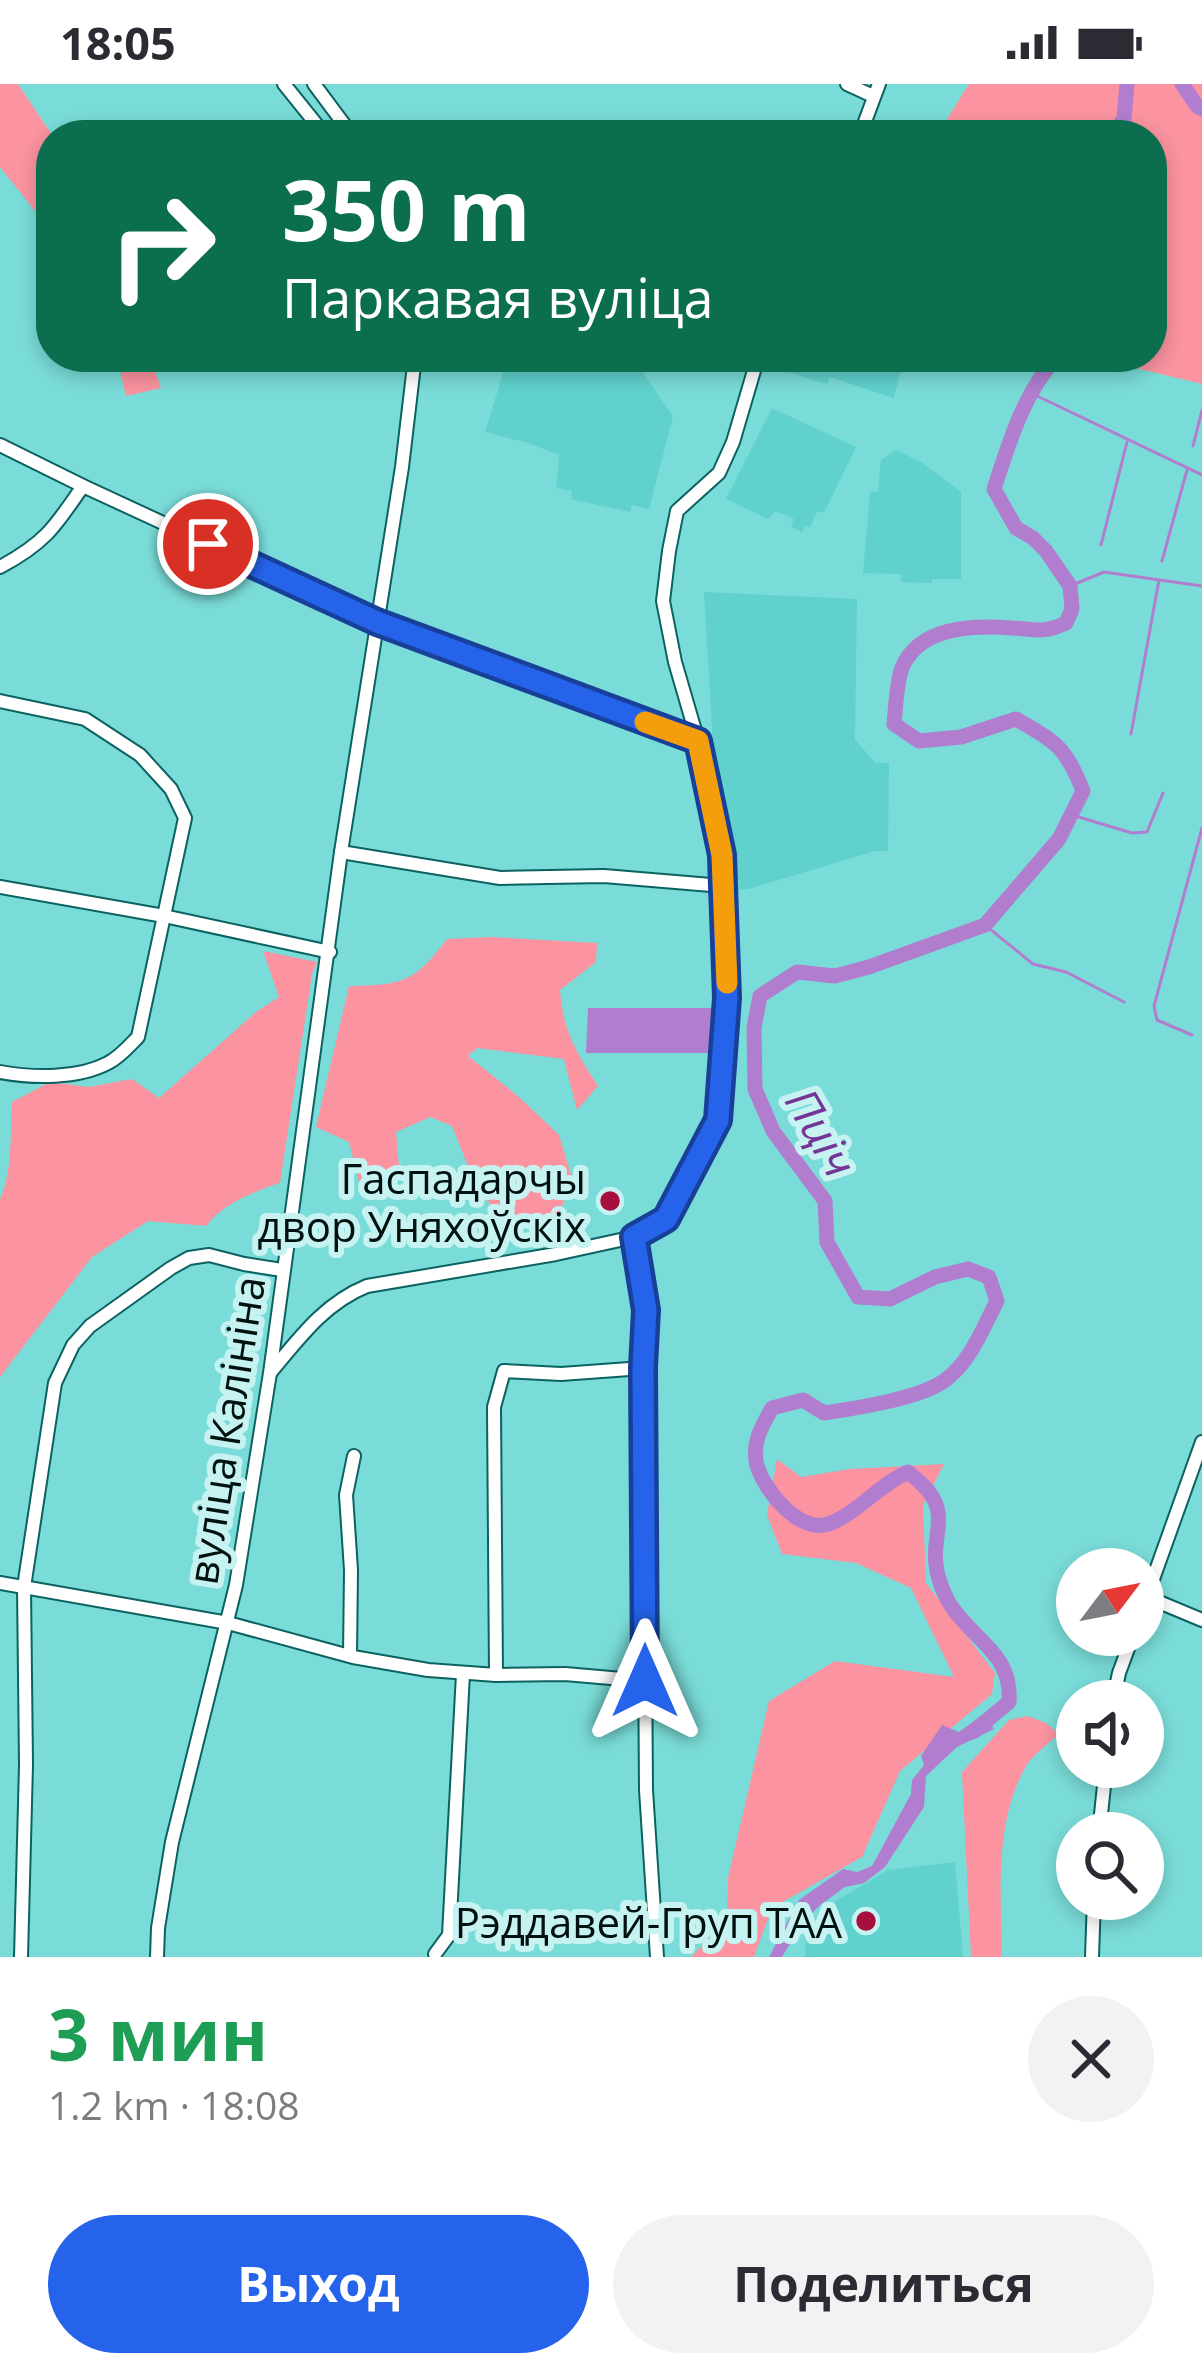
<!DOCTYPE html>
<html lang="ru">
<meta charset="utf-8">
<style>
body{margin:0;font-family:"Open Sans",sans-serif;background:#f2f2f3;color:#2b2b33;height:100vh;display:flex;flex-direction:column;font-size:45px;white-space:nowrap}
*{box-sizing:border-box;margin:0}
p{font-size:39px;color:#7c7c81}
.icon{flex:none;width:66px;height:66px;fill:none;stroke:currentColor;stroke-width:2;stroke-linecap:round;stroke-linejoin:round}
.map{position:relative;height:1873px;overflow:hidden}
.side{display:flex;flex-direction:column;background:#fff;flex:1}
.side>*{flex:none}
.top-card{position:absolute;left:36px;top:36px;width:1131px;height:252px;border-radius:48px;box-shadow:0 6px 18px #0003;background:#0b6e4f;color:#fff;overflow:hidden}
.needle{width:78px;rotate:58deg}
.buttons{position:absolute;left:1056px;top:1464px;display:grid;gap:24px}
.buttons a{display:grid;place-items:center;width:108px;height:108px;border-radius:50%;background:#fff;box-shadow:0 6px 18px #0003;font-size:60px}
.pin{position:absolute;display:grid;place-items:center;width:102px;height:102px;color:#fff;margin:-51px;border:6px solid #fff;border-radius:50%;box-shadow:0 3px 12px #0007}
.me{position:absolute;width:132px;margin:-66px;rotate:0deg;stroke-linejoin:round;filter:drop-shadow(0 0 9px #0008)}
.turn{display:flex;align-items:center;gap:42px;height:252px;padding:0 48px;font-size:54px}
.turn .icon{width:156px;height:156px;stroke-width:2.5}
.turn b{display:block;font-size:84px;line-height:102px}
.round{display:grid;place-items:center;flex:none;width:126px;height:126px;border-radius:63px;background:#f2f2f3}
.summary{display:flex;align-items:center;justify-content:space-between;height:204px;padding:0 48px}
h1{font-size:72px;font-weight:700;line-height:90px;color:#1e9e55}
.cta{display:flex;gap:24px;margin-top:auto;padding:24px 48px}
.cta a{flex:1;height:138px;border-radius:72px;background:#2563eb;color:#fff;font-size:48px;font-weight:700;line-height:138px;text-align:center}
.cta a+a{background:#f2f2f3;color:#2b2b33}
.status{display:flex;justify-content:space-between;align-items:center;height:84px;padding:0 60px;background:#fff;direction:ltr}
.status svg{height:33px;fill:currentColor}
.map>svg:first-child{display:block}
.built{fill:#60d1cd}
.green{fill:#fb93a0}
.water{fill:#b17ecf}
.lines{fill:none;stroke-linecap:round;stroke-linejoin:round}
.stream{stroke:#b17ecf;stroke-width:3}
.river{stroke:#b17ecf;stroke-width:15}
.minor-casing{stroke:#0b6260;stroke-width:16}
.minor{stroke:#fff;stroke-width:12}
.route-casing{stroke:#184099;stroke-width:30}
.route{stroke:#2563eb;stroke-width:21}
.slow{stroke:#f59e0b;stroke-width:21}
.poi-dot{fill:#a70f3f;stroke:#c6f3f1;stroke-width:4.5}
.labels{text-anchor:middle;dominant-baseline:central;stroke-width:12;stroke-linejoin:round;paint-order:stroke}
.poi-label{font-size:42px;fill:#001110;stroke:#c6f3f1;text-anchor:end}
.street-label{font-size:42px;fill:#001110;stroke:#c6f3f1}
.water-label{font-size:45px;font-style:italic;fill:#753596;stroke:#c6f3f1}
</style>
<div class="status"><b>18:05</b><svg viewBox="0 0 49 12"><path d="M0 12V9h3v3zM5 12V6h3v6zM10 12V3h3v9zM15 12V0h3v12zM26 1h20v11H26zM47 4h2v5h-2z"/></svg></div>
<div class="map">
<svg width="1202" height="1873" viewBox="0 0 1202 1873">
<rect width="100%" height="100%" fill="#7adcd8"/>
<!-- built -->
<g class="built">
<path d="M508,273H632L673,332L649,425L632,421L630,428L571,415L572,407L556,404L559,371L528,359L485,348Z"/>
<path d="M778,273H904L894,314L830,293L827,300L774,284Z"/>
<path d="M772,324L856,363L824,429L817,427L810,443L805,442L802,448L791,443L794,435L775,427L768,435L726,415Z"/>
<path d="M896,366L921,378L961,408V495H932V499L901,498V490L863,489L870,408H878L881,376Z"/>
<path d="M704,508L857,515L855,656L876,679H889L888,767H875L749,805L729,807L714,679Z"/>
<path d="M955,1778L963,1873H805L806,1842L839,1815L888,1786Z"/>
</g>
<!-- green -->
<g class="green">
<path d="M0,0H18L52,51L51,81L46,90L51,102V147L0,83Z"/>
<path d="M969,0H1202V300L1115,279L1073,273H1152V51H937Z"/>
<path d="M117,273H150L161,304L126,312Z"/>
<path d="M491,853L597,859L596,878L560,906C563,947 576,968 598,1002L577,1026L564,975L477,964L468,972L519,1013L559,1051L573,1097L554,1140L502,1139L472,1092L452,1042L430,1033L396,1048L400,1095L363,1114L349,1058L316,1043L349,902C402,901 414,899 447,855Z"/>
<path d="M263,867L317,878L312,890L280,1099C255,1107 222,1120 206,1142L148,1137L92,1173L0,1293V1115C13,1087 10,1049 12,1018L50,998L89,1003L132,995L159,1014L256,928L279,913Z"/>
<path d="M777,1375L801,1393L850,1385L944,1380L923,1421L926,1499L995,1589L992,1610L900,1687L862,1773L772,1824L754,1873H691L727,1835L728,1794L769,1617L835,1577L954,1593L911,1504L856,1479L782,1470L767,1431Z"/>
<path d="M1028,1632L1046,1639L1059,1650C1048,1660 1032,1671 1025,1684C994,1739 1001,1812 1002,1873H971L962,1688L1009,1636Z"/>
</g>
<!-- water -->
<g class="water">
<path d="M588,924H718L717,969H586Z"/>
<path d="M985,1629L994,1645L957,1663L926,1692L924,1723L885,1783L864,1799L845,1803L820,1821L803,1838L782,1873H769L799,1816L843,1785L857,1788L872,1782L911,1710L912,1696L924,1681L921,1672L942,1641L959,1648Z"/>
</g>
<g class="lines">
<!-- stream -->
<g class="stream">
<path d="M1031,309L1202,391"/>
<path d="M1193,362L1202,326"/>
<path d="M1101,461L1127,358"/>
<path d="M1162,477L1187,386"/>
<path d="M1070,502L1104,488L1202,502"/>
<path d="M1131,650L1159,496"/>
<path d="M1072,731L1132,749L1147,748L1163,709"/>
<path d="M985,841L1033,880L1066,888L1124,918"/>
<path d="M1192,951L1157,936L1154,922L1202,744"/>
</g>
<!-- river -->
<g class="river">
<path d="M1182,0L1197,22L1202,25"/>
<path d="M1111,51L1124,35L1127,0"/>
<path d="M973,1648L1009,1618C1013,1568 970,1555 948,1517C943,1507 937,1492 936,1481C932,1455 948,1431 929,1408C923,1400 915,1394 908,1388C878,1401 856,1431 828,1440C799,1450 761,1404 756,1377C753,1356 762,1342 772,1324L803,1316L824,1329C856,1324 918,1315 944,1297C970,1279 983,1244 997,1217L989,1193L968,1185L935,1193L890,1215L858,1213L827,1158L825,1117L773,1047L755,1005L754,944L760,912L797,888L835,892L869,883L985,841L1059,755L1083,707C1066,663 1056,658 1016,635L961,653L919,657L894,640C896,623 896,600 902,584C919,542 974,541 1012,544C1037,545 1042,550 1066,539L1072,525L1070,502L1046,467L1033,454L1016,444L994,405C1009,360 1023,309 1057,273"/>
</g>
<defs>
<g id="minor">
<path d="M284,0L325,51"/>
<path d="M314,0L352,51"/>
<path d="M847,0L873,12"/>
<path d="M860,51L879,0"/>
<path d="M0,361L83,402L377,538L698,657"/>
<path d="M0,483C45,459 55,443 83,402"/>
<path d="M0,617L85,635L140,671L171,705L185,734L138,953C129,962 120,973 108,979C78,995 33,994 0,988"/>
<path d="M341,768L500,794L604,792L723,802"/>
<path d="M0,803L164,832L330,868"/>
<path d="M634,1153L646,1226L643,1284L646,1706L657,1873"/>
<path d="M271,1288C300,1253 325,1219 367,1202L556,1170L634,1153L666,1135L718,1036L727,914L722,771L698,657L675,578L663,517L669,467L677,427L719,389L733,358L758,273"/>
<path d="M0,1499L228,1539L353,1573L428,1586L496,1591L565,1590L645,1597"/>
<path d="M1147,1513L1202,1536"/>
<path d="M1143,1523L1202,1358"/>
<path d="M350,1572L351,1486L346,1411L354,1372"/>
<path d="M496,1591L494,1323L504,1287L561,1290L643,1284"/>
<path d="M1113,1617L1119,1589L1133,1551"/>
<path d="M1099,1749L1106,1683"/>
<path d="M435,1870L449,1851L463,1590"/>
<path d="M21,1873L26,1681L24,1503L55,1299L73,1261L90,1242L171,1184L189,1174L209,1171L244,1180L282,1186"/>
<path d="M157,1873L158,1844L172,1758L236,1501L270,1289L341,768L402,383L415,273"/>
<path d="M1092,1873L1094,1815"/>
</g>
</defs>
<!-- minor casing -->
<use href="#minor" class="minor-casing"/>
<!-- minor -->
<use href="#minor" class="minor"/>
</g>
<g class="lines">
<defs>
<path id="route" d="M208,460L377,538L698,657L722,771L723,802L727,914L718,1036L666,1135L634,1153L646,1226L643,1283L645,1597"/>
</defs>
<!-- route casing -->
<use href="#route" class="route-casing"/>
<!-- route -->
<use href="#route" class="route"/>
<!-- slow -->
<path class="slow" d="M645,638L698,657L722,771L727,899"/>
</g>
<!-- markers -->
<g class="poi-dot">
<circle cx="610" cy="1117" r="12"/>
<circle cx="866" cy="1837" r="12"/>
</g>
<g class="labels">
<!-- poi labels -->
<g class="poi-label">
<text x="586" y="1093">Гаспадарчы<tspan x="586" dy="48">двор Уняхоўскіх</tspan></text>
<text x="842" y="1837">Рэддавей-Груп ТАА</text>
</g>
<!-- street labels -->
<g class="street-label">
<text transform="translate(225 1346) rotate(-81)">вуліца Калініна</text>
</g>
<!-- water labels -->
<g class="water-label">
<text transform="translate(822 1048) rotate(60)">Пціч</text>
</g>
</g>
</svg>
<div class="buttons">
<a><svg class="needle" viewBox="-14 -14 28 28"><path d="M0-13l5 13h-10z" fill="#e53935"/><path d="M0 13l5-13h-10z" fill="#7c7c81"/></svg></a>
<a><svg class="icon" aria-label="sound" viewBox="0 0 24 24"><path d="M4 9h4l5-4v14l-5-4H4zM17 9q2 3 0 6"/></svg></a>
<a><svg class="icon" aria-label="search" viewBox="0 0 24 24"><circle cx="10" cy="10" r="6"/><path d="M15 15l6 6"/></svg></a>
</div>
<div class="pin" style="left:208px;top:460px;background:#d93025"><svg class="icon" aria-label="arrive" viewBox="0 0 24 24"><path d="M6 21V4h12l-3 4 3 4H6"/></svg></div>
<svg class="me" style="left:645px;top:1597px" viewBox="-20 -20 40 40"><path d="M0-17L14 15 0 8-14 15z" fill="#2563eb" stroke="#fff" stroke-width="4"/></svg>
<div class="top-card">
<div class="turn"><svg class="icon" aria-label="right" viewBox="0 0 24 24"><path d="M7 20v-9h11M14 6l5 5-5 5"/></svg><div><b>350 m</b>Паркавая вуліца</div></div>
</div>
</div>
<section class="side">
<div class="summary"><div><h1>3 мин</h1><p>1.2 km · 18:08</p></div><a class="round"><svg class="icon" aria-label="close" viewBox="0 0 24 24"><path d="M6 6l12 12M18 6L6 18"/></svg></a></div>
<div class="cta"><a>Выход</a><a>Поделиться</a></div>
</section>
